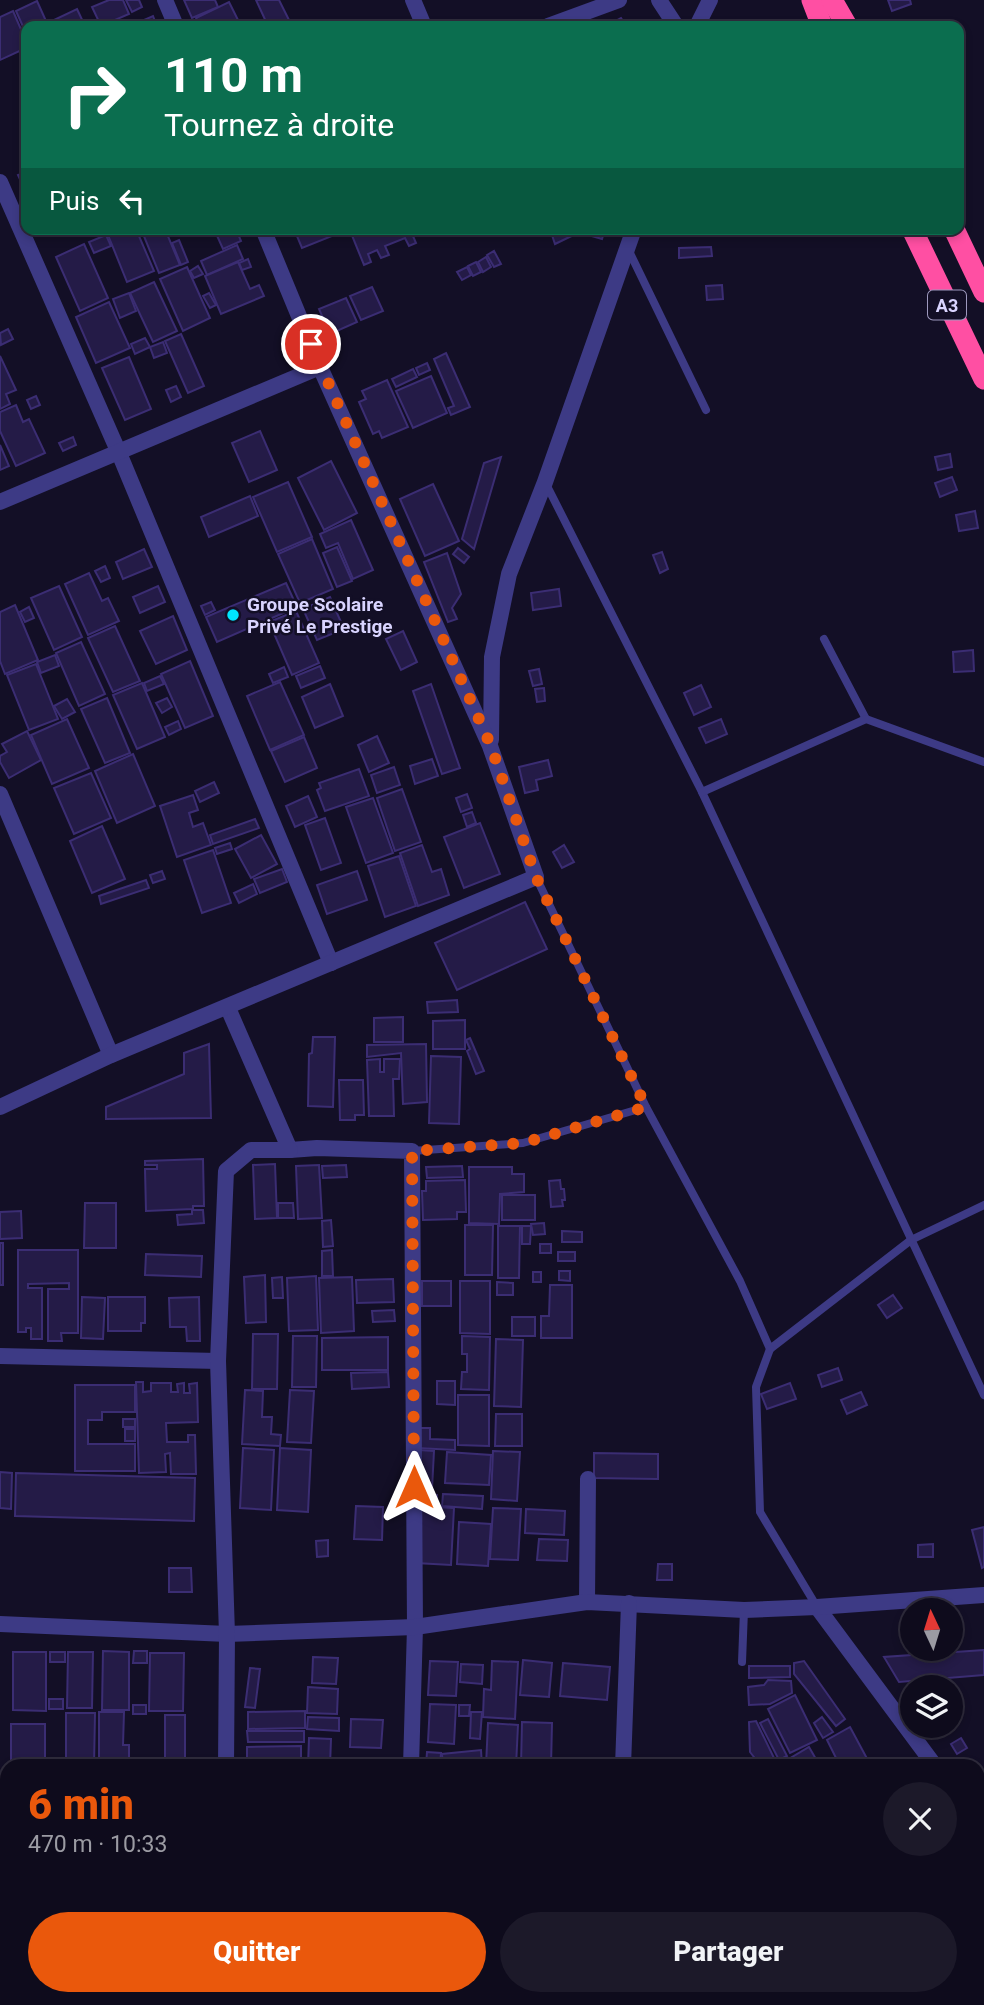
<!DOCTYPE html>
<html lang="fr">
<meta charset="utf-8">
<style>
body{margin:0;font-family:Roboto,sans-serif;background:#1c1929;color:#f1f3f6;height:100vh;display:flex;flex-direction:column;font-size:26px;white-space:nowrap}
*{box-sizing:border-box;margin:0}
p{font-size:23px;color:#9b9ba3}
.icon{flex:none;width:38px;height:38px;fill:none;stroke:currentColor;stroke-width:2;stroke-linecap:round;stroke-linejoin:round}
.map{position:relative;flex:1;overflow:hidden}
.drawer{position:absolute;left:0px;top:1759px;width:985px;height:247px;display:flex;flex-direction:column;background:#0e0b1c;border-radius:21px 21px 0 0;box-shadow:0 4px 10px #0003,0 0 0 2px #2e2b3b}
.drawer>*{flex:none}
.top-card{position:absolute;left:21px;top:21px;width:943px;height:214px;border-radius:14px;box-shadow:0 4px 10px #0003,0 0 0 2px #2e2b3b;background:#0b6e4f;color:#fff;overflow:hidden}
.needle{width:46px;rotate:356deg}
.controls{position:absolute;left:900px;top:1598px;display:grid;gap:14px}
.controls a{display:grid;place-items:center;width:63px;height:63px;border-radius:50%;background:#0e0b1c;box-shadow:0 4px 10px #0003,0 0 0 2px #2e2b3b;font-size:35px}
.pin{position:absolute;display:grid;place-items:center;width:60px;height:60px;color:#fff;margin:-30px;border:4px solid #fff;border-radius:50%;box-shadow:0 2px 7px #0007}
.me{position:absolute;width:77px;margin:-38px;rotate:0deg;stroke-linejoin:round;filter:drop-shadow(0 0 5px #0008)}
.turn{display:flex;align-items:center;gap:24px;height:147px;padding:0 28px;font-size:32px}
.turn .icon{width:91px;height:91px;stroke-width:2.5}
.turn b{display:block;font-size:49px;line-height:60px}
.then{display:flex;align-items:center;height:66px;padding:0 28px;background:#0003;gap:14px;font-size:26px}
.round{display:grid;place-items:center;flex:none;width:74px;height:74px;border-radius:37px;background:#1c1929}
.headline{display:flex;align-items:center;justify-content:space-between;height:119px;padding:0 28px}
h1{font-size:42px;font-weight:800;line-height:52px;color:#ea580c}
.cta{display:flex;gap:14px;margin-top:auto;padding:14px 28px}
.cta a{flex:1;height:80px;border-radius:42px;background:#ea580c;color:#fff;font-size:28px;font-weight:800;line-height:80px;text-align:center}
.cta a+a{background:#1c1929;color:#f1f3f6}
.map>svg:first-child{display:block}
.green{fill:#12302f}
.building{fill:#241b47;stroke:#3b2d73;stroke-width:2}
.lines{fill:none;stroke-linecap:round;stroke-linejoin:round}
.lane{stroke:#3d3a85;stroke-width:8}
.street{stroke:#3d3a85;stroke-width:16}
.highway{stroke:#ff4fa3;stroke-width:21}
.route{stroke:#ea580c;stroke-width:12;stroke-dasharray:0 21.6}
.poi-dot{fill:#00e5ff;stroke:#130f26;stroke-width:2.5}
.labels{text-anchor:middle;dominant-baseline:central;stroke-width:5;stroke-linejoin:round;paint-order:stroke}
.shield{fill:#130f26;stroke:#9e99be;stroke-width:2}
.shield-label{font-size:18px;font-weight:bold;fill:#d9d4ff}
.poi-label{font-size:19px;font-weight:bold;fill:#d9d4ff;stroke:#130f26;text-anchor:start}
</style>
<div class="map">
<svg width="984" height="2005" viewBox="0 0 984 2005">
<rect width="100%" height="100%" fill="#130f26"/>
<!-- green -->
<path class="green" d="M346,1999L924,1998L929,2005H346Z"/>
<!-- building -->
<g class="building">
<path d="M109,0H123L129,14L101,26L92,7Z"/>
<path d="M126,0H139L142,7L132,12Z"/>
<path d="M184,0H215L218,7L192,18Z"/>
<path d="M256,0H279L292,26H268Z"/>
<path d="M888,0H910L911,4L892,11Z"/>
<path d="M37,1L46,21L34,26H26L25,31L16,11Z"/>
<path d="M229,2L241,26H200L196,18Z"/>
<path d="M77,9L85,26H57L54,20Z"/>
<path d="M13,11L26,41V48L0,60V17Z"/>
<path d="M153,16L156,24L147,26L144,20Z"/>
<path d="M621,18L626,26H609L608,25Z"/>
<path d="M26,172V192L18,175Z"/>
<path d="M121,229H136L154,271L127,282L108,235Z"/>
<path d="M141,229H165L180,265L159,273Z"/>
<path d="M214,229H236L241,241L223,249Z"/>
<path d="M294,229H329L332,236L302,248Z"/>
<path d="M360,229H410L416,243L409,246L405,238L385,246L389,255L381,258L377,250L368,254L371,262L364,265L351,233Z"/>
<path d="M550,229H581L580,232L555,244Z"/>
<path d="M587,229H605L602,239L585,234Z"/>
<path d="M106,235L111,246L94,253L89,242Z"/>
<path d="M179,240L188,262L181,265L172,243Z"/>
<path d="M84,244L108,298L80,311L56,257Z"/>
<path d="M237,245L243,259L207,275L201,261Z"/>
<path d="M711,247L712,256L679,258V248Z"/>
<path d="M494,251L501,264L494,267L487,255Z"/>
<path d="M486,257L491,267L483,272L478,262Z"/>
<path d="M248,259L251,267L242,270L239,263Z"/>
<path d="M238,262L250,289L259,285L264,296L221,314L205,276Z"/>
<path d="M476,262L481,272L473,276L468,266Z"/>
<path d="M198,266L203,274L194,278L190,271Z"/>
<path d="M187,267L210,318L183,331L160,279Z"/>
<path d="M467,267L471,275L462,280L457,272Z"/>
<path d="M154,282L177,331L153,342L130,293Z"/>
<path d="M722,285L723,299L707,300L706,286Z"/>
<path d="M372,287L383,311L361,320L350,296Z"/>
<path d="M129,293L136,311L120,318L113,299Z"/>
<path d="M209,293L216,305L210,308L203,296Z"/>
<path d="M346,298L357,322L330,334L319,309Z"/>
<path d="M109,302L130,348L96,363L76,317Z"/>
<path d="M8,329L13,339L1,345L0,333Z"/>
<path d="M181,334L204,386L188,393L165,341Z"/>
<path d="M145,338L150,347L135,354L131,344Z"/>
<path d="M163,342L167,353L154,358L150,347Z"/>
<path d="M446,353L470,407L451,415L448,408L454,406L434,359Z"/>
<path d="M0,356L16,390L6,394L10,404L0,409Z"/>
<path d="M129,357L151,409L125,420L102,368Z"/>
<path d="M427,363L430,370L419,375L416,368Z"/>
<path d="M413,369L417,377L396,387L392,379Z"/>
<path d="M431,376L447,413L413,428L396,391Z"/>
<path d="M387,380L408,427L382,438L379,431L373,434L359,402L366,399L362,391Z"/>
<path d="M176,386L181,397L171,402L166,390Z"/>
<path d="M36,396L40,405L31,409L27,400Z"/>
<path d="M16,405L23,422L29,419L45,453L16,466L0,431V412Z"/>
<path d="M260,431L277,470L249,482L232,443Z"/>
<path d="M73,437L76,445L63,451L59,443Z"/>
<path d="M0,445L9,466L0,470Z"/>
<path d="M950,454L952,467L938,470L935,457Z"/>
<path d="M501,457L474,549L462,539L484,463Z"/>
<path d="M331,461L357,513L324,530L298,478Z"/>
<path d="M952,477L957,490L940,497L935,483Z"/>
<path d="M288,482L312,537L277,552L253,497Z"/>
<path d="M433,484L459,541L425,556L400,499Z"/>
<path d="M250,496L258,516L209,537L201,517Z"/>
<path d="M975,511L978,528L959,531L956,515Z"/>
<path d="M351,520L373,570L353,579L338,543L326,548L320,534Z"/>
<path d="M312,539L333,589L300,603L278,554Z"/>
<path d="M337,547L352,581L337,587L323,553Z"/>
<path d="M458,548L469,557L464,563L453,554Z"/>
<path d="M144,549L152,567L123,579L116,562Z"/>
<path d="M662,552L668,569L660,573L653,555Z"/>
<path d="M447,553L461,594L452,608L457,619L448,622L424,562Z"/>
<path d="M105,566L110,578L101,582L95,571Z"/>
<path d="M89,573L102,601L108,598L119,621L88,635L65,584Z"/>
<path d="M286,583L297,607L217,642L206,617Z"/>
<path d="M59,586L82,637L54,650L31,598Z"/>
<path d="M158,586L165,602L140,613L133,597Z"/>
<path d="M559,589L561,606L533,610L531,593Z"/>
<path d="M330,597L344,629L317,640L303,609Z"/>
<path d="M211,602L215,610L205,615L201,606Z"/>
<path d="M15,605L38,660L5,674L0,661V612Z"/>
<path d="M29,607L34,618L25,622L20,612Z"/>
<path d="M296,611L319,663L292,675L269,622Z"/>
<path d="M173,616L187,650L156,664L140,631Z"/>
<path d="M115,626L140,681L113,692L88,638Z"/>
<path d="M403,631L417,662L401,670L386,639Z"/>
<path d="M81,642L105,694L79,706L56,653Z"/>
<path d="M973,650L974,671L954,672L953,652Z"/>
<path d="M55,655L59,666L41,673L37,662Z"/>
<path d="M190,661L213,716L185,728L161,674Z"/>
<path d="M36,664L58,719L29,730L7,675Z"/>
<path d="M320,666L325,678L301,688L296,676Z"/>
<path d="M284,667L288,677L273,683L269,674Z"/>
<path d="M539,669L542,684L533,686L529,671Z"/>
<path d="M160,676L164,684L147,691L144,683Z"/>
<path d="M280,682L304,735L270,750L247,696Z"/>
<path d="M142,683L165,737L137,749L113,695Z"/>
<path d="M330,684L343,716L315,728L302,697Z"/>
<path d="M431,684L460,768L442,774L413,691Z"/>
<path d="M701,685L711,707L694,715L684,693Z"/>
<path d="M544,688L545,701L537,702L535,689Z"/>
<path d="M107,698L130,753L105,763L81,709Z"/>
<path d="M167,698L172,707L162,713L156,703Z"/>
<path d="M67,699L75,712L62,719L54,706Z"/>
<path d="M67,719L89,768L52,784L31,735Z"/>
<path d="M721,719L727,734L706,743L699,728Z"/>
<path d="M178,721L181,729L169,735L165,727Z"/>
<path d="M27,731L41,760L9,778L0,762V756L7,752L2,744Z"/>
<path d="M377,736L389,763L369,772L358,745Z"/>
<path d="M304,737L317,768L285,782L271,751Z"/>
<path d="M133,754L155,806L117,823L95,771Z"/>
<path d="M432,759L438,776L415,784L410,766Z"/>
<path d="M548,760L552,776L536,780L538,790L525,793L519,767Z"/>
<path d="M394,767L400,785L377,793L371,775Z"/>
<path d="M359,769L369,796L325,811L317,790L321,788L319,783Z"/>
<path d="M91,773L111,818L74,834L54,788Z"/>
<path d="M214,782L219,793L200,802L195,791Z"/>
<path d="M402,789L421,842L395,851L377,798Z"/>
<path d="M467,794L472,808L461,812L456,798Z"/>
<path d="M193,795L198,810L189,813L193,827L203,823L211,845L177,857L160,806Z"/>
<path d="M308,796L317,817L295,827L286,806Z"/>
<path d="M373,798L393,853L366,863L346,807Z"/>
<path d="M472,812L476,823L467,827L463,815Z"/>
<path d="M325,818L341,863L321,870L305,825Z"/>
<path d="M255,819L259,828L213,844L210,835Z"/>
<path d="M480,823L500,874L464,888L444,837Z"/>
<path d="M102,826L125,879L92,893L70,841Z"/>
<path d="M261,835L277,864L251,878L235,849Z"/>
<path d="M230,843L232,849L217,854L215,848Z"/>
<path d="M422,845L432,872L441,869L449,895L418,906L400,853Z"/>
<path d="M564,845L574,862L562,868L553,852Z"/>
<path d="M213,850L231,903L202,913L184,860Z"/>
<path d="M399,856L416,906L385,917L368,866Z"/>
<path d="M282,869L287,882L260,893L254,879Z"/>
<path d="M162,871L165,879L153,883L150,875Z"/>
<path d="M357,871L367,900L327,914L317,885Z"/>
<path d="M146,880L149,888L101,904L99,896Z"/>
<path d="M253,884L257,894L239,903L234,893Z"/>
<path d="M525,902L547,949L457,990L435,943Z"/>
<path d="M457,1000L458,1012L428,1013L427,1002Z"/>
<path d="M403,1017V1042H374V1018Z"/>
<path d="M465,1020V1049H433V1021Z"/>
<path d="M313,1037H335L333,1107L308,1106L309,1054L312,1053Z"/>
<path d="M470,1038L484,1071L476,1074L467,1051L470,1049L466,1040Z"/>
<path d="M209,1044L211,1118L106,1119V1107L184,1074V1053Z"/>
<path d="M426,1044L427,1102L403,1104L401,1053L367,1057V1045Z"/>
<path d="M431,1056L461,1057L459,1124L429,1123Z"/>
<path d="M380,1059V1072H384V1059H400L399,1079H393L394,1116H369L367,1060Z"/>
<path d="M339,1080H363L364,1115H355V1120H340Z"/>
<path d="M203,1159L204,1206H193V1209L146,1211L145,1169H157V1165H145V1161Z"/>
<path d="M275,1164L277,1218L255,1219L253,1165Z"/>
<path d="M319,1165L322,1218L298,1219L296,1166Z"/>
<path d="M346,1165L347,1177L323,1178L322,1166Z"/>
<path d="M462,1166L463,1177L427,1178L426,1167Z"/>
<path d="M469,1167H512V1174H524V1192L500,1194L499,1224L469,1223Z"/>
<path d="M465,1180L466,1212H457V1219L423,1220L422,1191H426V1181Z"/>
<path d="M560,1180L561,1189H564L565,1200H562L563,1206L551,1207L549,1181Z"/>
<rect x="502" y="1195" width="33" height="25"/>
<path d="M85,1203H116V1248H84Z"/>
<path d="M278,1203H293L294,1218H278Z"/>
<path d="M192,1210H203L204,1223L178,1225L177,1215L192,1214Z"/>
<path d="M21,1211L22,1238L0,1239V1212Z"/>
<path d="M331,1220L333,1246L323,1247L322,1221Z"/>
<path d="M544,1223L545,1234L533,1235L531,1224Z"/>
<path d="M465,1225H493L492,1275H465Z"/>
<path d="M498,1226H520L519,1278H498Z"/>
<path d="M522,1226H531L530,1244H522Z"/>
<path d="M562,1231L582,1232V1242H562Z"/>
<rect x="0" y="1243" width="3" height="42"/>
<rect x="540" y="1244" width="11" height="9"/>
<path d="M18,1250H78V1333H61L62,1341H48V1289H69V1283L28,1284V1288H42V1339H31V1328H26V1332H18Z"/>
<path d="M332,1250L333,1276H322V1251Z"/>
<rect x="558" y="1252" width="17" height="9"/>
<path d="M146,1254L202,1256L201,1277L145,1275Z"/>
<path d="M559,1271H570V1281L559,1280Z"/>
<rect x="533" y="1272" width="8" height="10"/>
<path d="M265,1275L266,1322L246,1323L244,1277Z"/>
<path d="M316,1276L318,1330L289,1331L287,1278Z"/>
<path d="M282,1277L283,1298H273L272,1278Z"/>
<path d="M352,1277L354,1331L321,1333L319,1278Z"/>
<path d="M393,1279L394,1302L357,1303L356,1280Z"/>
<rect x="422" y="1281" width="29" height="25"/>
<path d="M460,1281H490V1334L460,1333Z"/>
<path d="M497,1282L513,1283V1295H497Z"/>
<path d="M550,1285H572V1338H541V1316H549Z"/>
<path d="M893,1295L902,1308L887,1318L878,1305Z"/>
<path d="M82,1297L105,1298L103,1339L81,1338Z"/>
<path d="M108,1297H145V1323H141V1331H108Z"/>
<path d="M199,1297L200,1341H187L186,1327H170L169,1298Z"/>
<path d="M394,1310L395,1321L373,1322L372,1311Z"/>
<rect x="512" y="1317" width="23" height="19"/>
<path d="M253,1334H278L277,1389H252Z"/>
<path d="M293,1336H317L316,1387H292Z"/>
<path d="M462,1336L490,1337L489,1390L461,1389L462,1372H467V1354H462Z"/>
<path d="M388,1337V1370H322V1338Z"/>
<path d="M496,1339L523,1340L521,1407L494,1406Z"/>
<path d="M838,1368L842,1380L822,1387L818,1375Z"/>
<path d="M388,1372L389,1387L352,1389L351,1373Z"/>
<path d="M437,1381H455V1405L437,1404Z"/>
<path d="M136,1382H143V1392L151,1391V1383H171V1392H178L177,1384L184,1383V1393H190L189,1384L197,1383L198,1422L166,1423L167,1442H188V1435H195L196,1474H171L170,1453L165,1454L166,1472L139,1473Z"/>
<path d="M790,1383L796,1399L767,1409L761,1394Z"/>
<path d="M75,1385H135V1412H102V1420H88V1444H135V1471H75Z"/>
<path d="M245,1390L263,1391L262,1417H272L271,1434L281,1435L280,1446L242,1444Z"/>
<path d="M290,1390L314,1391L311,1443L287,1442Z"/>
<path d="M861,1392L867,1405L847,1414L841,1400Z"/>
<path d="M458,1395H489V1446L458,1445Z"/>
<path d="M496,1414H522V1446H495Z"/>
<rect x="123" y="1419" width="12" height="8"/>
<path d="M418,1428H430V1439L455,1440V1450L417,1448Z"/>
<rect x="125" y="1429" width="10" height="12"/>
<path d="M243,1448L274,1450L271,1510L240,1508Z"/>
<path d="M280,1448L311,1450L308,1512L277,1510Z"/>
<path d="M419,1450L434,1451L432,1489L417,1488Z"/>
<path d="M493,1451L520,1452L517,1501L491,1499Z"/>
<path d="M447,1452L491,1455L489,1485L445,1483Z"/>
<path d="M594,1453L658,1454V1479L594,1478Z"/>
<path d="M0,1472L12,1473L11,1509L0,1508Z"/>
<path d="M16,1473L195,1478L194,1521L15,1516Z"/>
<path d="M420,1494L437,1495V1507L454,1508L451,1565L416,1563Z"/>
<path d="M443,1494L483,1496L482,1509L442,1506Z"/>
<path d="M356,1506L383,1507L382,1540L354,1539Z"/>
<path d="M493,1508L521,1509L518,1560L490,1559Z"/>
<path d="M526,1509L565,1511L564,1535L525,1533Z"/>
<path d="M459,1522L491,1524L488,1566L457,1564Z"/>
<path d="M984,1527V1567L982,1568L972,1530Z"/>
<path d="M539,1539L568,1540L567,1561L537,1560Z"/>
<path d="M328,1540V1556L317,1557L316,1541Z"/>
<path d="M933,1544V1557H918V1545Z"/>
<path d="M658,1564H672V1580H657Z"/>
<path d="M169,1568H191L192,1592H169Z"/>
<path d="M984,1650V1675L899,1682L884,1657Z"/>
<path d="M103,1651L129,1652V1710H102Z"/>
<path d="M134,1651H147V1663H133Z"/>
<path d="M13,1652H46V1711L13,1710Z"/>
<rect x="50" y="1652" width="15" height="10"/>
<path d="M68,1652H93L92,1708H67Z"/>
<path d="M150,1653H184L183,1711H149Z"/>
<path d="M313,1657L338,1658L336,1684L312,1683Z"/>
<path d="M523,1660L552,1663L549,1697L520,1695Z"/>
<path d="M430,1661L458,1662L456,1696L428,1695Z"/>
<path d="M492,1661L518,1662L515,1719L483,1717L484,1689L491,1690Z"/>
<path d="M804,1661L845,1719L836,1726L794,1674V1663Z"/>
<path d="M563,1663L610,1667L607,1700L560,1696Z"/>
<path d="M461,1664L483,1665L482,1684L460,1682Z"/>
<path d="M749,1666H790V1677L749,1678Z"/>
<path d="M250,1668L260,1669L255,1708L245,1707Z"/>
<path d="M768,1680L791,1681L792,1693L770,1704L749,1705L748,1687L764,1685Z"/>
<path d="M308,1687L338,1689L337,1714L307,1713Z"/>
<path d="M795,1695L817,1740L790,1753L768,1709Z"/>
<rect x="49" y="1699" width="14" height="10"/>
<path d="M430,1704L456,1705L454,1744L428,1742Z"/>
<rect x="133" y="1705" width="13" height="9"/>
<path d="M459,1705H470L469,1716H459Z"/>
<path d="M305,1711V1728L248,1729V1712Z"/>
<path d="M99,1712H124L123,1745H129V1766H99Z"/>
<path d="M471,1712H482L480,1739L470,1738Z"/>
<path d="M66,1713H95L94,1766H66Z"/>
<rect x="165" y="1715" width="20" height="48"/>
<path d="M308,1717L339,1718V1731L307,1729Z"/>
<path d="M822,1717L833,1732L823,1738L814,1723Z"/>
<path d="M351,1719L383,1720L381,1748L350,1747Z"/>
<path d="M768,1719L787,1756L779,1760L760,1723Z"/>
<path d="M756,1721L774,1758L765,1766H761L750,1752L749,1722Z"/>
<path d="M522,1722L552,1723L551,1766H521Z"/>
<path d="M488,1723L518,1725L516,1766H486Z"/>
<rect x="11" y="1724" width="34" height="42"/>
<path d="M850,1727L871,1766H840L827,1740Z"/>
<path d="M247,1731H304V1742H248Z"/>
<path d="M309,1738L331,1739L330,1766H308Z"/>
<path d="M961,1738L967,1748L957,1754L951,1744Z"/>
<path d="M301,1746V1765L247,1766V1747Z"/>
<path d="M809,1747L820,1766H784L782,1763Z"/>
<path d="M481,1750L482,1766H443L442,1754Z"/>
<path d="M427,1752L441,1753L440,1766H426Z"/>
<path d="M984,1921V1962L978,1956V1926Z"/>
<rect x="96" y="1998" width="16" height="6"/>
<path d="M934,1998H973L978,2004L940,2005Z"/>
</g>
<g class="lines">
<!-- lane -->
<g class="lane">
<path d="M628,249L706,410"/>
<path d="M545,482L702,792L984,1395"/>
<path d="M824,639L866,719"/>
<path d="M702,792L866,719L984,762"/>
<path d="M536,877L646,1107L740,1281L770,1349L911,1240L984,1205"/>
<path d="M412,1151L523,1143L646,1107"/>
<path d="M770,1349L756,1387L760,1512L817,1607"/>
<path d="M742,1662L744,1610"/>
</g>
<!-- street -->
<g class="street">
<path d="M165,0L176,26"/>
<path d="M413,0L424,26"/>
<path d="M659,0L676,26"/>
<path d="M548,26L619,0"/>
<path d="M697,26L710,0"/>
<path d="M0,182L119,453L331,963"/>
<path d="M0,502L320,367"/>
<path d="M491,740L492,657L509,574L545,482L634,229"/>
<path d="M0,794L111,1055"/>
<path d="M228,1008L290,1150L317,1148L412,1151L415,1627L411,1766"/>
<path d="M0,1107L111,1055L536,877L490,746L320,367L263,229"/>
<path d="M0,1356L218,1361"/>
<path d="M587,1602L588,1479"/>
<path d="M817,1607L935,1766"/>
<path d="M0,1624L227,1634L415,1627L587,1602L744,1610L817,1607L984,1595"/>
<path d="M226,1766L227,1634L218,1361L226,1171L251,1150H290"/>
<path d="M623,1766L629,1603"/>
<path d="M978,1824L984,1832"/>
<path d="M223,2005V1998"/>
</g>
<!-- highway -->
<g class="highway">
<path d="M812,0L822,26"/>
<path d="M832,0L847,26"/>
<path d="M912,229L984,379"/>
<path d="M954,229L984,292"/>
</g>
</g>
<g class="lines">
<!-- route -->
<path class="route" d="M311,344L491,746L536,877L646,1107L523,1143L412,1151L414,1487"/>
</g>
<!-- markers -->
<circle class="poi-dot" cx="233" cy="615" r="7"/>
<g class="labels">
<!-- shield labels -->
<rect class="shield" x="928" y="290.5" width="38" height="29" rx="5"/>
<g class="shield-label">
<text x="947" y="305">A3</text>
</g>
<!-- poi labels -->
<g class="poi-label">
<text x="247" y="604">Groupe Scolaire<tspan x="247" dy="22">Privé Le Prestige</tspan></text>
</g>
</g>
</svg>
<div class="controls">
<a><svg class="needle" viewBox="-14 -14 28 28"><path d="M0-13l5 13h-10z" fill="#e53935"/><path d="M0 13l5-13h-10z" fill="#9b9ba3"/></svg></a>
<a><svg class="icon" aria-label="layers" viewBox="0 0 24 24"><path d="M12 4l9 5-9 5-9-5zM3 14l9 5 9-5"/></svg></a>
</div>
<div class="pin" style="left:311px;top:344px;background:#d93025"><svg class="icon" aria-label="arrive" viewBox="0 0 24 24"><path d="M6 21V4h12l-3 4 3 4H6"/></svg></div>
<svg class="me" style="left:414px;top:1487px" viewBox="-20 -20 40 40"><path d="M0-17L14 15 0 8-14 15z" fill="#ea580c" stroke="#fff" stroke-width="4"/></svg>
<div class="top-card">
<div class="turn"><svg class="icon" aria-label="right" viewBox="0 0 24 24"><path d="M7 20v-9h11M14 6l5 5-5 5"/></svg><div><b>110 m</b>Tournez à droite</div></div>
<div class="then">Puis<svg class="icon" aria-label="left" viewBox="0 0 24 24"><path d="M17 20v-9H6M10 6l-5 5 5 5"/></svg></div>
</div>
<section class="drawer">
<div class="headline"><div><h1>6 min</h1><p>470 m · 10:33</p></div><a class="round"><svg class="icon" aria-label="close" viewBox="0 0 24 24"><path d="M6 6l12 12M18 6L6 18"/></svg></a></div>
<div class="cta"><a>Quitter</a><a>Partager</a></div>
</section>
</div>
